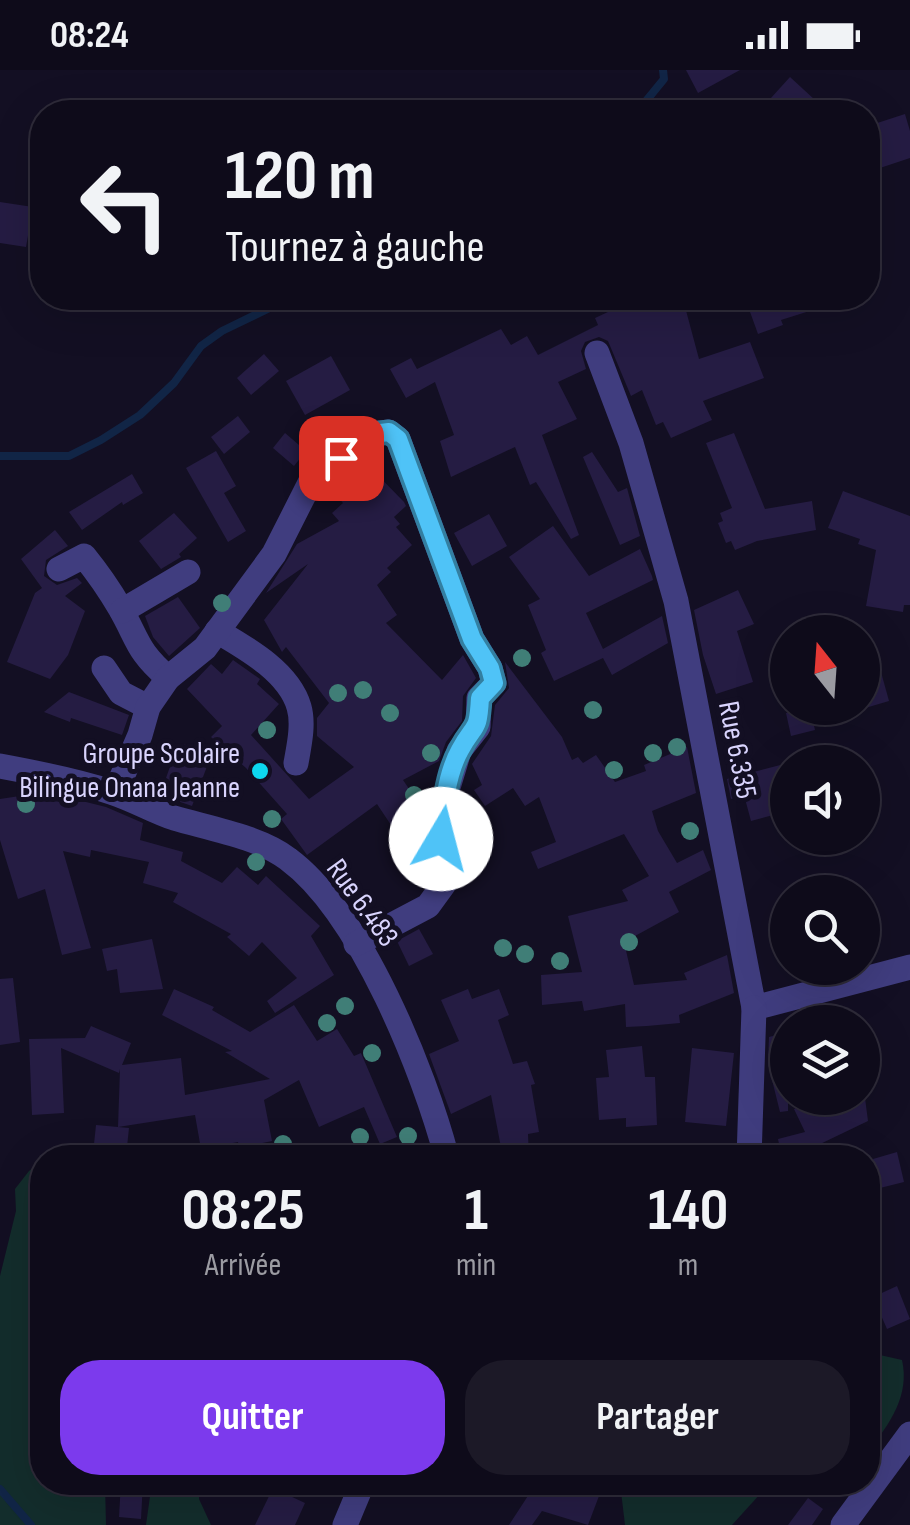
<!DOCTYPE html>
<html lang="fr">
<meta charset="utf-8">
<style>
body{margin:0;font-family:"Sofia Sans Condensed",sans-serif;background:#1c1927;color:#f1f3f6;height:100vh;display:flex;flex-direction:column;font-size:38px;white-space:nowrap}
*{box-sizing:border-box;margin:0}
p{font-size:32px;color:#9b9ba2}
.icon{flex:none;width:55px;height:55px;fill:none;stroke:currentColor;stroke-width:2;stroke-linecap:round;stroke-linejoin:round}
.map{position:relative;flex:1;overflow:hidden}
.details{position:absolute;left:30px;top:1075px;width:850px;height:350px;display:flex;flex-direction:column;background:#0e0b1a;border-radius:40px;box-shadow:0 10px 40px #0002,0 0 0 2px #2e2b39}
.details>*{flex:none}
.guide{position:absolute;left:30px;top:30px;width:850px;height:210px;border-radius:40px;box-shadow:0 10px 40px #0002,0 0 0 2px #2e2b39;background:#0e0b1a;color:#f1f3f6;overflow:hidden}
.needle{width:65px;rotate:343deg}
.controls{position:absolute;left:770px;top:545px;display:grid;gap:20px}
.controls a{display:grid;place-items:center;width:110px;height:110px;border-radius:50%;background:#0e0b1a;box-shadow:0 10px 40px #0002,0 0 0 2px #2e2b39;font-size:50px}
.pin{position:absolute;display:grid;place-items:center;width:85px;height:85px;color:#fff;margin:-42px;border-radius:20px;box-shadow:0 5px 15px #0006}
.me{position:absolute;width:110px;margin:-55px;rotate:8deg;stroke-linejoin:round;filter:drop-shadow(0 0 8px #0008)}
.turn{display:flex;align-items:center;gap:35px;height:210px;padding:0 30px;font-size:45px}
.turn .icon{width:130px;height:130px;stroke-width:2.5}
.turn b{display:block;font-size:70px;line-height:85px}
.eta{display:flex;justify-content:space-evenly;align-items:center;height:170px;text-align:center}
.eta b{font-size:60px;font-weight:700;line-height:70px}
.button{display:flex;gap:20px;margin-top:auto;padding:20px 30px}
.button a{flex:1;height:115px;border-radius:40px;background:#7c3aed;color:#fff;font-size:40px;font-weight:700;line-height:115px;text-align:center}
.button a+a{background:#1c1927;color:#f1f3f6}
.status{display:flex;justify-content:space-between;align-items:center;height:70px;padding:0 50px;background:#0e0b1a;direction:ltr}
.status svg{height:28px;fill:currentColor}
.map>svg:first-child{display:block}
.green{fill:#132d2c}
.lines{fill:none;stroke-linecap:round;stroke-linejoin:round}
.stream{stroke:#112546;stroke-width:8}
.building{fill:#251c43}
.minor{stroke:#403d7f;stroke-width:25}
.tree{fill:#407e77}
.route-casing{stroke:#337fa1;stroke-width:25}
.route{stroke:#4fc3f7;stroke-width:18}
.poi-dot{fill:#0dd7ef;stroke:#130f23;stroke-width:4}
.labels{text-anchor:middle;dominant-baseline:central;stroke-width:10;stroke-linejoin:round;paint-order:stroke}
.street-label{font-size:30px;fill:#d9d4fd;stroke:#130f23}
.poi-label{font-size:30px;fill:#d9d4fd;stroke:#130f23;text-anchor:end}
</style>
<div class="status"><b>08:24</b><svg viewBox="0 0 49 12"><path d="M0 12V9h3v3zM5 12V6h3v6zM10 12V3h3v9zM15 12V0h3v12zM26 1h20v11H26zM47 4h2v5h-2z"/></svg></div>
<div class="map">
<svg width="910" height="1455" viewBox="0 0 910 1455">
<rect width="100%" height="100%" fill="#130f23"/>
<!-- green -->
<g class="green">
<path d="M42,1091V1412L105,1413L106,1455H0V1206L16,1141L15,1119L29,1101Z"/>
<path d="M880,1285L902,1290C910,1325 890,1354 868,1381V1290Z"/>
<path d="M152,1412L199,1413V1429L211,1455H146Z"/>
<path d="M620,1413V1412L770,1413L732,1455H625Z"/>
</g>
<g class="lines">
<!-- stream -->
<g class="stream">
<path d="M637,42L664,9L663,0"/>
<path d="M0,386H69L101,370L140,345L174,313L201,276L222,261L290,228"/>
<path d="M0,1419L31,1455"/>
</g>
</g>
<!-- building -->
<g class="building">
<path d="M686,0H740L698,23Z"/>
<path d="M790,7L828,42H786L771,28Z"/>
<path d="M905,44L910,61V88L868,102V56Z"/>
<path d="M0,132L33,137L26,177L0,173Z"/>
<path d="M650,228H657L663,240L684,233L699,289L750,272L764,308L703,331L712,350L671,368L663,352L656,355L642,320L631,326L608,271L599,267L585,272L581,281L586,299L558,312L577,349L542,365L579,465L571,469L536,412L530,415L515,377L451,407L440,371L454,365L435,312L406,328L390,299L411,288L417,299L501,259L511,275L527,266L538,285L598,255L595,248L621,236L623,241Z"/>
<path d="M745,228H838V232L781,250L783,255L758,264Z"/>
<path d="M264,284L279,301L251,325L237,308Z"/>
<path d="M331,286L350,320L305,345L286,311Z"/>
<path d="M238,346L250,362L224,384L211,367Z"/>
<path d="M285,363L306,381L294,396L273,378Z"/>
<path d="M734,363L765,439L812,431L816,460L757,471L735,480L731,471L726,473L718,453L723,451L720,443L732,438L706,373Z"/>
<path d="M216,381L236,416L224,423L246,461L228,472L186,398Z"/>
<path d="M592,382L618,422L627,418L640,466L620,475L583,387Z"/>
<path d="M364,391L404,432L406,436L394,447L400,454L396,457L412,475L387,498L391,502L377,515L397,545L386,553L442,610L463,585L476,608L463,626L462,651L446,672L439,691L403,710L426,744V790L408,796L397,764L377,734L307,785L281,749L287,744L246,698L211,667L222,656L187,619L211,594L222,604L233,590L260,609L257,614L279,634L251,665L309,729L354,697L317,666V648L329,633L286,577L282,582L264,550L308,494L266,523L297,474L339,451L332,443L343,433L330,418Z"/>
<path d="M132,404L143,423L123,435L122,432L82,460L69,442Z"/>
<path d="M843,421L910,446V535H904L903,542L866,536L876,480L858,474L860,469L828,458Z"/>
<path d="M174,443L197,468L179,484L181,487L161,499L139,471Z"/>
<path d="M489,444L507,476L472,496L454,463Z"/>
<path d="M553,456L589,506L640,479L652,506L653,510L586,543L603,579L662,546L668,573L612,605L603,588L554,611L541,583L546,580L528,535L540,529L509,487Z"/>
<path d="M55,460L68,476L46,490L44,506L57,515L77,508L82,513L65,526L85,541L68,585L50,609L7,592L35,523L42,518L21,489Z"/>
<path d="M738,520L754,554L737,561L753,612L716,624L703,585L694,540Z"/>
<path d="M178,527L200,558L169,586L153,567L145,546Z"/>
<path d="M505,592L562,667L572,690L578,687L583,693L596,685L615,712L646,701L644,695L687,677L696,723L652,741L658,761L677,793L703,780L711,800L669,822L679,842L624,872L634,915L687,910L684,903L727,885L734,923L679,945L680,953L647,956L626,957L625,934L584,941L582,931L542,935L541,905L582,902L568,846L628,831L622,820L649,806L624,764L538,799L531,782L556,772L539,727L525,736L513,718L485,736L474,720L482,715L472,694L491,666L495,635L509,618Z"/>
<path d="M881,602L889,631L862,639V608Z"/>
<path d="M69,622L129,645L122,665L71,648L70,652L44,642Z"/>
<path d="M791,638H810L815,660L791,666L786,643L791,642Z"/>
<path d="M180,674L214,678L192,736L160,725L172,691L177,693Z"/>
<path d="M788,693V741L751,751L744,725L731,729L727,709Z"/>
<path d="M46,722L106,737L143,753L140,770L183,782L181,791L222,813L237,797L258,815L266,806L320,856L311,866L334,905L275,943L267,931L297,908L262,872L249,886L227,867L231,864L173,832L178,823L143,813L149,792L91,780L90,787L63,781L91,878L62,885L45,819L18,829L0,770V729Z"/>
<path d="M419,859L433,884L409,896L397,871Z"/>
<path d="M152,869L163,919L120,923L117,899L107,901L102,879Z"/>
<path d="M13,908L20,972L0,975V909Z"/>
<path d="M174,919L214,937L212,940L250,962L294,935L317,971L337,959L354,986L361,983L397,1067L380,1074L364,1037L319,1057L299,1010L264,1030L272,1071L239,1078L238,1072L201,1079L195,1045L118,1057L120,999L119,1003L61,978L64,1043L32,1045L29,969L85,968L91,956L131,973L122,995L181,988L185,1025L270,1009L225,982L232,981L162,945Z"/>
<path d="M468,919L472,929L499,919L509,945L498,950L513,994L527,991L535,1014L531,1015L539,1062L528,1064L529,1088H503L491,1025L451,1044L429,984L459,971L441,930Z"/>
<path d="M788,962V1041L780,1042L768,994L769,967Z"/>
<path d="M642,976L645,1007H655L657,1055L626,1057V1048L599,1050L596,1008L609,1007L606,980Z"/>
<path d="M692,978L734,983L726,1056L685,1052Z"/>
<path d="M818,1028H865L868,1051L791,1088H782L778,1069L805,1062L794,1039Z"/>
<path d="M96,1055L129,1058L127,1077L94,1074Z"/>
<path d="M897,1082L904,1112L880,1118L873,1089Z"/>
<path d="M897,1216L910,1249L887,1259L873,1227Z"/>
<path d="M121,1412H143L141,1449L119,1447Z"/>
<path d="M537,1412H564L599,1426L588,1455L542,1441L532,1455H509Z"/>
<path d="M273,1418L305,1433L295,1455H255Z"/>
<path d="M808,1428L823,1439L812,1455H788Z"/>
</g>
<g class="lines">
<!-- minor -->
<g class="minor">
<path d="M597,283L631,373L676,531L754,938L910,897"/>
<path d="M59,499L84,486C97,502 109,519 120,538C139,571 136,580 168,608"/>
<path d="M122,541L188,502"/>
<path d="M217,561C246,578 289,602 299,637C304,654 299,676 296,693"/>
<path d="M104,598L121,623L148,637"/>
<path d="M0,696C38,703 74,710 111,722C133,729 153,741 174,748C208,758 260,767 288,789C361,843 424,1001 447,1088"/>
<path d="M115,723L140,665L148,637L168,608L205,578L274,484L310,413L372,364L389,362L398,369L472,569L490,598L494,613L479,628L478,657L459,681L443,734L441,769L444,814L428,836L356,874"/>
<path d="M749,1088L754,938"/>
<path d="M345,1455L363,1412"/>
<path d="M843,1455L910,1364"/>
</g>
</g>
<!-- trees -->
<g class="tree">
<circle cx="222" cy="533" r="9"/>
<circle cx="522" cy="588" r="9"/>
<circle cx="363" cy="620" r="9"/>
<circle cx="338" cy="623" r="9"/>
<circle cx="593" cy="640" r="9"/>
<circle cx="390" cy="643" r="9"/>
<circle cx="267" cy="660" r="9"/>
<circle cx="677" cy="677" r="9"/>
<circle cx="431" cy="683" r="9"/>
<circle cx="653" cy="683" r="9"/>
<circle cx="614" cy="700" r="9"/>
<circle cx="414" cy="725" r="9"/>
<circle cx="26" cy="734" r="9"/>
<circle cx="272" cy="749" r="9"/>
<circle cx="690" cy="761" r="9"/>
<circle cx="256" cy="792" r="9"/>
<circle cx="629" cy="872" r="9"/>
<circle cx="503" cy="878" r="9"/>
<circle cx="525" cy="884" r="9"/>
<circle cx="560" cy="891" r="9"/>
<circle cx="345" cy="936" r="9"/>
<circle cx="327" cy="953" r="9"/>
<circle cx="372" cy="983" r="9"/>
<circle cx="408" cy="1066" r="9"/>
<circle cx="360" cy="1067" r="9"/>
<circle cx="283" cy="1074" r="9"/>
</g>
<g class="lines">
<defs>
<path id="route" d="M341,388L372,364L389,362L398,369L472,569L490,598L494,613L480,628C478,664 475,652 460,680C446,705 443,740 441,769"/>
</defs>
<!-- route casing -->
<use href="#route" class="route-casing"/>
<!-- route -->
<use href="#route" class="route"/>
</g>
<!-- markers -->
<circle class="poi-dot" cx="260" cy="701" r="10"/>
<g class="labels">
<!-- street labels -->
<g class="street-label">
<text transform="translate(737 680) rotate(79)">Rue 6.335</text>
<text transform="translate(362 833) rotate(54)">Rue 6.483</text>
</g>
<!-- poi labels -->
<g class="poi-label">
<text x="240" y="684">Groupe Scolaire<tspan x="240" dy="34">Bilingue Onana Jeanne</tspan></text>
</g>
</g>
</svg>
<div class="controls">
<a><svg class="needle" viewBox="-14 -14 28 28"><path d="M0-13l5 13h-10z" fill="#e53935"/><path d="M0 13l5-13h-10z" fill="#9b9ba2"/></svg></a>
<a><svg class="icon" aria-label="sound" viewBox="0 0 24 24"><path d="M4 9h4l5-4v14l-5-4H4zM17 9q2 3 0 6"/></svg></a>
<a><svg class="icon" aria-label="search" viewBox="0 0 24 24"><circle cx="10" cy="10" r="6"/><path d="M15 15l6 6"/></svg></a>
<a><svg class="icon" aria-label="layers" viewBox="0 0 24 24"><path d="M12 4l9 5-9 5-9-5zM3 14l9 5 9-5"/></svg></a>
</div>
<div class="pin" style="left:341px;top:388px;background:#d93025"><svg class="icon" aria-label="arrive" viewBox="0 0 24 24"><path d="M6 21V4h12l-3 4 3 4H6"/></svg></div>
<svg class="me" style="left:441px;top:769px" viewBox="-20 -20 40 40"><circle r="19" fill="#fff"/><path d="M0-13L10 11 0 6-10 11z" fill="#4fc3f7"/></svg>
<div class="guide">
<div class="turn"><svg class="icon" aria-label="left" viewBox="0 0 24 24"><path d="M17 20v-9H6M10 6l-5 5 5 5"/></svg><div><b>120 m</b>Tournez à gauche</div></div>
</div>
<section class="details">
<div class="eta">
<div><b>08:25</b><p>Arrivée</p></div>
<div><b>1</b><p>min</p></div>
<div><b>140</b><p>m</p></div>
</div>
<div class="button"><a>Quitter</a><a>Partager</a></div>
</section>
</div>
